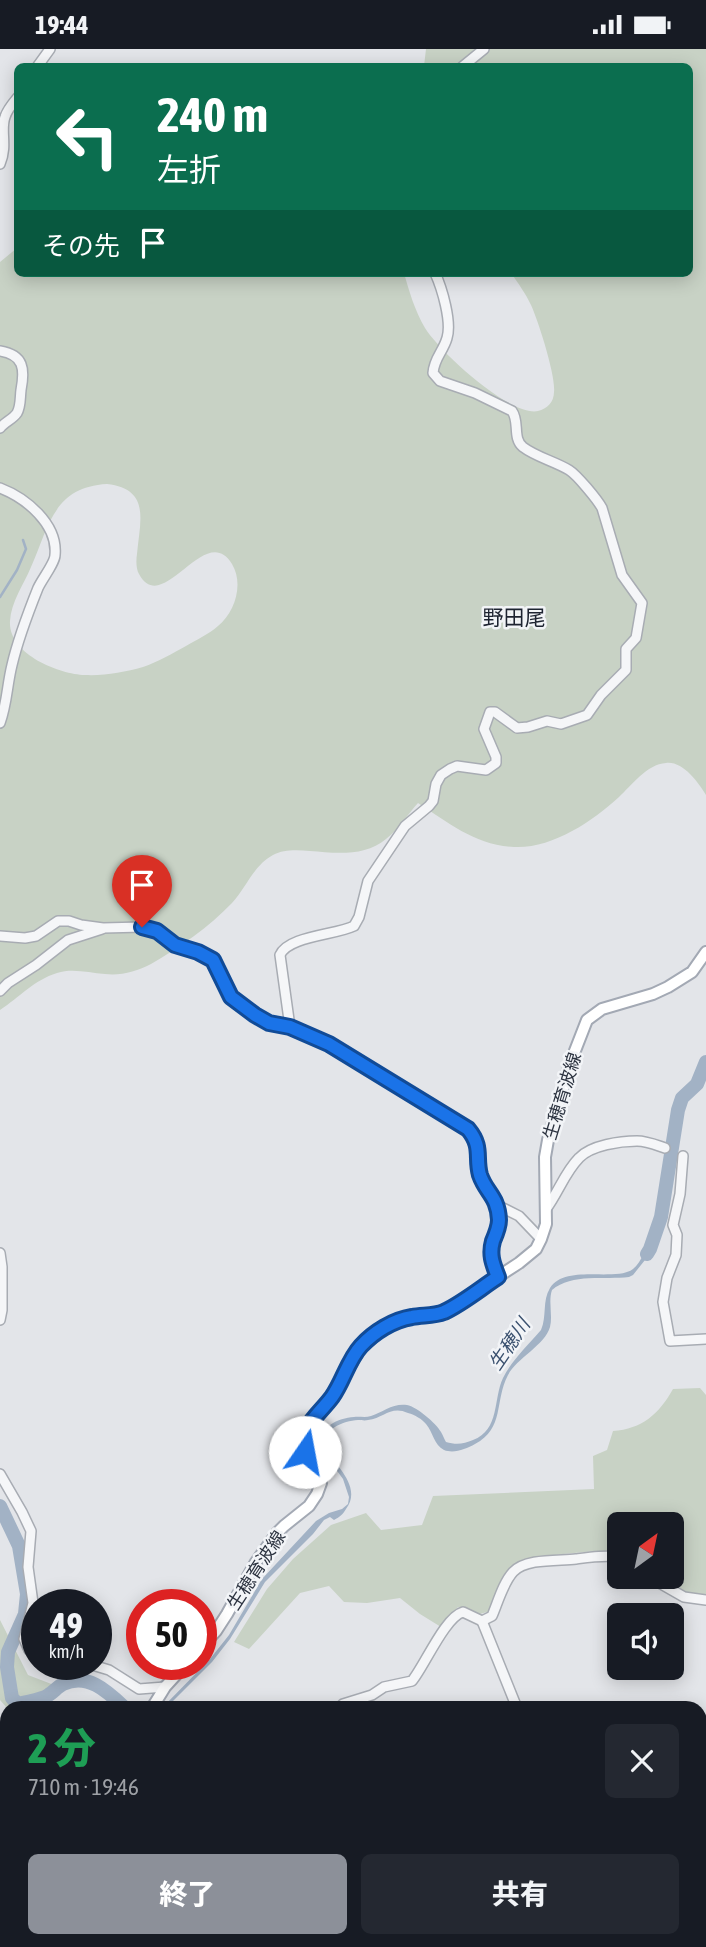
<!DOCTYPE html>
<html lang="ja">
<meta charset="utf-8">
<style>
body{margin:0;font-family:"Asap Condensed","Noto Sans JP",sans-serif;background:#242831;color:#f1f3f6;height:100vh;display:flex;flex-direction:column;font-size:26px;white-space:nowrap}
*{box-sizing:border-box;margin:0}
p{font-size:23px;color:#9ea1a6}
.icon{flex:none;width:38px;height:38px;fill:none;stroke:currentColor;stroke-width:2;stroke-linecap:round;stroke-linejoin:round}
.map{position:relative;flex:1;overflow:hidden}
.drawer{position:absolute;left:0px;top:1652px;width:707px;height:247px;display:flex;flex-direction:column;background:#171b24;border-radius:21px 21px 0 0;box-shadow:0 4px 18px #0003}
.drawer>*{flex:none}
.top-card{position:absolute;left:14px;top:14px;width:679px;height:214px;border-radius:10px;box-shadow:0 4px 18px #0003;background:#0b6e4f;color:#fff;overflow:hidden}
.needle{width:46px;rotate:33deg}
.fabs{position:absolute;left:607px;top:1463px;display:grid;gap:14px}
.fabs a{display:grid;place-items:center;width:77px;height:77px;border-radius:10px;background:#171b24;box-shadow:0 4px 18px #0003;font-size:35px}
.speed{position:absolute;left:21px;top:1540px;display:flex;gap:14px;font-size:35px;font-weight:700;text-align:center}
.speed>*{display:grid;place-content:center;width:91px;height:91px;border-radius:50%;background:#171b24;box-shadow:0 4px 18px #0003;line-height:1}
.speed small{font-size:18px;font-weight:400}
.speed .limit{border:10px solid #d22;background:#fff;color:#111}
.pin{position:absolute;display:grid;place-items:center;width:60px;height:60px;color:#fff;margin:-72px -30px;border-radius:50% 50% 50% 0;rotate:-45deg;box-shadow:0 0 7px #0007}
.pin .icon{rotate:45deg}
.me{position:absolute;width:77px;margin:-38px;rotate:12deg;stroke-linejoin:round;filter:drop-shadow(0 0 5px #0008)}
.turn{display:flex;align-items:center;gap:24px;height:147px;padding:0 28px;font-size:32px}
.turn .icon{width:91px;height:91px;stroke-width:2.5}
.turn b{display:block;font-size:49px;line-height:60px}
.then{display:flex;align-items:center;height:66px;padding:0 28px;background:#0003;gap:14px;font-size:26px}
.round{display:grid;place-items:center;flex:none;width:74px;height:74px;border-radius:10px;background:#242831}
.summary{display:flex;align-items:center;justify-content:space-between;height:119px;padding:0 28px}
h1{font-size:42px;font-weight:800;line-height:52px;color:#1e9e55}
.cta{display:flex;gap:14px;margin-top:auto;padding:14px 28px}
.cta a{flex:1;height:80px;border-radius:10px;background:#8c9099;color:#fff;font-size:28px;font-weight:800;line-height:80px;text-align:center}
.cta a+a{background:#242831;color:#f1f3f6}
.status{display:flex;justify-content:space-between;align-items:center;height:49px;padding:0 35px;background:#171b24;direction:ltr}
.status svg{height:19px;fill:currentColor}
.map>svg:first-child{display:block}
.green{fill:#c8d2c5;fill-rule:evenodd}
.water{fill:#a2b2c5}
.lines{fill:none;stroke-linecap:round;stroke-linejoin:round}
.stream{stroke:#a2b2c5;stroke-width:2.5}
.river{stroke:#a2b2c5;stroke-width:14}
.minor-casing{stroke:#a8acb3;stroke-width:12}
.major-casing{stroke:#a3a9b4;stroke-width:14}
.minor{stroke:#f5f6f8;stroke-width:9}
.major{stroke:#fff;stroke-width:10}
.route-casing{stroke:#114b97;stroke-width:18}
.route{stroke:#1a73e8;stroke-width:12}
.labels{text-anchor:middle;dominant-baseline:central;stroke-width:5;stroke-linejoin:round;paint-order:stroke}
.street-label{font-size:18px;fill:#2c3340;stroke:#f2f4f7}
.water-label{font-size:19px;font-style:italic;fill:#3b516f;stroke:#f2f4f7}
.quarter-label{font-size:21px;fill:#1e2431;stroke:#f2f4f7}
</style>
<div class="status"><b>19:44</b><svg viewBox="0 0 49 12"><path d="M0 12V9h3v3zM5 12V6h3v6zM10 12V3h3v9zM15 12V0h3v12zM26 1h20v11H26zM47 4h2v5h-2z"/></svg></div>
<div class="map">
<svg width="706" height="1898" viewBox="0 0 706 1898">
<rect width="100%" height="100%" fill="#e3e5e9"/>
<!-- green -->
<g class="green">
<path d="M426,0H706V746C698,733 683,712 666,714C647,715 631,737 619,748C592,773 551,800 514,798C475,796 449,774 418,754C408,765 398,781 386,790C365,808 335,804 310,802C298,801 284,800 273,806C254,816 246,839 232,854C209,878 179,899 151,915C137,922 121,927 105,925C89,924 73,919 57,924C34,931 20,948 0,961V213L17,199L18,224H404C409,242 415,262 425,279C439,302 510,368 538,362C547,360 554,353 554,343C556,327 538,271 531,256C526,245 518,234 511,224H690V18L424,17ZM107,435C151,440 140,472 137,505C136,511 136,520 139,525C163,569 205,471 232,515C244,535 235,563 218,577C209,585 196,591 186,597C173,604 158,613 143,618C125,623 104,627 85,626C59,625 8,605 10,572C11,553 24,535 31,518C49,478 53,438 107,435Z"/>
<path d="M700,1339L706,1346V1547L688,1546L656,1528H672V1475H620L619,1503L616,1501C590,1503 518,1504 504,1526C498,1537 495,1551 490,1562L480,1565L458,1558L441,1578L420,1565L400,1549L367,1554L344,1553L329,1537L300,1544L249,1600L234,1593L267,1540L293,1510L331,1476L366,1464L381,1481L422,1476L433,1447L594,1440L593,1407L607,1401L613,1382C642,1380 659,1365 673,1340Z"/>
<path d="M0,1571L28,1626L54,1636L52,1649L39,1659H7L0,1651Z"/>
</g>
<!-- water -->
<g class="water">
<path d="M658,1186L653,1201L633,1226L629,1228C605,1231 572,1224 552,1241C548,1253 553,1266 550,1278C545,1296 517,1309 508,1326C494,1353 505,1379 475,1395C466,1400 454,1405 444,1401C434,1396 433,1383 426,1375C422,1370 415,1366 408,1364C391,1356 384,1369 368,1371C363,1372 363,1371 358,1371C343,1372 323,1380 323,1397C334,1415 363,1437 346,1460C343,1465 340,1468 334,1471L330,1468L324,1471L313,1485L265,1533L230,1590L212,1613L166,1659H162L210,1610L229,1586L262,1530L316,1472L329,1464L342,1460L348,1455L349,1448L343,1430L319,1397C319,1378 338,1369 354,1368C359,1367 365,1369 371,1367C383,1363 393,1354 407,1356C417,1358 436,1374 441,1383C443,1386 444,1390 446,1393C456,1396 464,1395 473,1391C500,1381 493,1350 503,1329C512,1311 528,1296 541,1281C547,1267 542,1252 550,1239C565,1215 617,1233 633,1220C642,1213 646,1196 658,1186Z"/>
<path d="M428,1892H497L494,1898H438Z"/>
</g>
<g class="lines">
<!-- stream -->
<path class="stream" d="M0,548L17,521L26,500L23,491"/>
<!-- river -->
<g class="river">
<path d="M647,1205L650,1200L661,1168L678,1061L682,1049L697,1035L706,1013"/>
<path d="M0,1457L19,1497L27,1545L25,1565L8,1603L7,1618L11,1643L12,1649L18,1655C27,1653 37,1651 45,1648C52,1645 57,1638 63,1635C88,1623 108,1643 125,1659"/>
</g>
<defs>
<g id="minor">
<path d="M37,18L50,0"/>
<path d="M462,18L484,0"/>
<path d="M0,115C8,96 0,82 5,68C7,61 13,54 18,48"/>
<path d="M0,302C24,306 25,320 21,341C20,348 21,357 17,364C13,370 5,373 0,379"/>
<path d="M0,439C26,449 58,475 55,506C55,514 42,530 38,539C28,564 18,590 12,616C7,636 7,655 0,674"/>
<path d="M0,887L25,889L36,887L58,872H69L81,876L103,879L142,878L157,882L175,896L198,903L213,911L231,948L255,966L269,974L290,978L329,995L468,1080C485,1100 474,1111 482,1131C486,1140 493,1147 497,1156L519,1167L541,1190"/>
<path d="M0,942L8,934L36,916L68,891L102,880"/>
<path d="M290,978L280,906C288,887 336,886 354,877L359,868L368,832L405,777L429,757L433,752L436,735L441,726L450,720L457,717L486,721L496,714V708L484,680L490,663H495L517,679L528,678L547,672L561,675L587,666L601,646L626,621V600L636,589L642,554L622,526L602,459C597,450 577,426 569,421C554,412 536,408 523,398C512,389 520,373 512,362L475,344L440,332L433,324C434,309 443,303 447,289C452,273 442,239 435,224"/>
<path d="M683,1107L680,1145L673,1176L677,1186L676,1206L667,1229L663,1253L670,1292L706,1290"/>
<path d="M497,1156L499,1172L490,1205L498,1228"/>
<path d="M546,1160C558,1144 565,1123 579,1109C591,1096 621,1092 637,1092C647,1092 656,1096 665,1099"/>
<path d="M0,1204L2,1218V1261L0,1271"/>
<path d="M0,1425L22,1463L31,1482L28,1518L33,1554L24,1590L29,1601L37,1606"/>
<path d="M649,1528L684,1548L706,1551"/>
<path d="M482,1572L517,1659"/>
<path d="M89,1615L109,1621L139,1640L165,1638"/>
<path d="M339,1659L343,1655L372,1646L384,1638L412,1632C425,1616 445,1568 463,1563L482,1572L492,1567C498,1553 503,1534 513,1523C526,1509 559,1512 576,1510C591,1508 604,1506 620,1508"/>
<path d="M700,1695L706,1686"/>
<path d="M700,1721V1729"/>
<path d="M183,1892L198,1898"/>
<path d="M559,1892L581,1898"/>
<path d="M142,1898L145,1892"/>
<path d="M703,1898L706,1893"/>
</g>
<g id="major">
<path d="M201,1598L216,1582L227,1565L256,1513L277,1484L284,1477L309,1457L317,1445L321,1434L318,1424L305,1403L303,1394L304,1385L311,1372L332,1348L361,1298L389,1275L399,1271L445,1262L519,1214L536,1200L541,1190L546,1175L545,1108L548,1091L571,1012L587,971L602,960L653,945L668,938L692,923L706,903"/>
<path d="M152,1659L165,1638L186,1615"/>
<path d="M62,1892L63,1898"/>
</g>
</defs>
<!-- minor casing -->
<use href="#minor" class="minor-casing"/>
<!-- major casing -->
<use href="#major" class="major-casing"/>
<!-- minor -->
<use href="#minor" class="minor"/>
<!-- major -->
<use href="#major" class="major"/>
</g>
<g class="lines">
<defs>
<path id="route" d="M142,878L157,882L175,896L198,903L213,911L231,948L255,966L269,974L290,978L329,995L468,1080C483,1098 475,1108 480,1126C486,1144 498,1147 499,1171C499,1178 496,1185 493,1192C489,1206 493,1215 498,1228C481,1239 463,1254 444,1263C434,1267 423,1266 412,1268C393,1271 374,1283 361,1297C348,1311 343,1333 332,1348C318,1367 299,1377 305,1403"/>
</defs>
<!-- route casing -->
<use href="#route" class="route-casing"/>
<!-- route -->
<use href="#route" class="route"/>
</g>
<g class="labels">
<!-- street labels -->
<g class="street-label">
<text transform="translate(562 1047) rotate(-73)">生穂育波線</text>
<text transform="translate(256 1521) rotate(-57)">生穂育波線</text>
</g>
<!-- water labels -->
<g class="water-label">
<text transform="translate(509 1295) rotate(-56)">生穂川</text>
</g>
<!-- quarter labels -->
<g class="quarter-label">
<text x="514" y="568">野田尾</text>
</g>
</g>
</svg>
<div class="fabs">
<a><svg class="needle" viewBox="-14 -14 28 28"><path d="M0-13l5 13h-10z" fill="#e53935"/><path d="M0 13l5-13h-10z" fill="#9ea1a6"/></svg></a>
<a><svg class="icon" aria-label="sound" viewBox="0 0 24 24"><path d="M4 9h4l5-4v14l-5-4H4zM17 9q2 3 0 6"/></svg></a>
</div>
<div class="speed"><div>49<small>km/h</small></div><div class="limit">50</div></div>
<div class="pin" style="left:142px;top:878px;background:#d93025"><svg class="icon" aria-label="arrive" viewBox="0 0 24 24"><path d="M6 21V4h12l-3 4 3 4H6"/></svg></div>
<svg class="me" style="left:305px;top:1403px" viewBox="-20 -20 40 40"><circle r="19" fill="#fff"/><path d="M0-13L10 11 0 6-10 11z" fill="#1a73e8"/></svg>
<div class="top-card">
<div class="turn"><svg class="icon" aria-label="left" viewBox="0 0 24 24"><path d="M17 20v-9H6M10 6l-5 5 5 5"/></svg><div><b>240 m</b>左折</div></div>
<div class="then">その先<svg class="icon" aria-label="arrive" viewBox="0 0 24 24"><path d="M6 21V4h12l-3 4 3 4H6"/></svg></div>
</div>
<section class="drawer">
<div class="summary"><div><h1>2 分</h1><p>710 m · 19:46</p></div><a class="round"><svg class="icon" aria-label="close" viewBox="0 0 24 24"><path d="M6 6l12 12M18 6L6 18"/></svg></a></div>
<div class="cta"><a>終了</a><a>共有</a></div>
</section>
</div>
